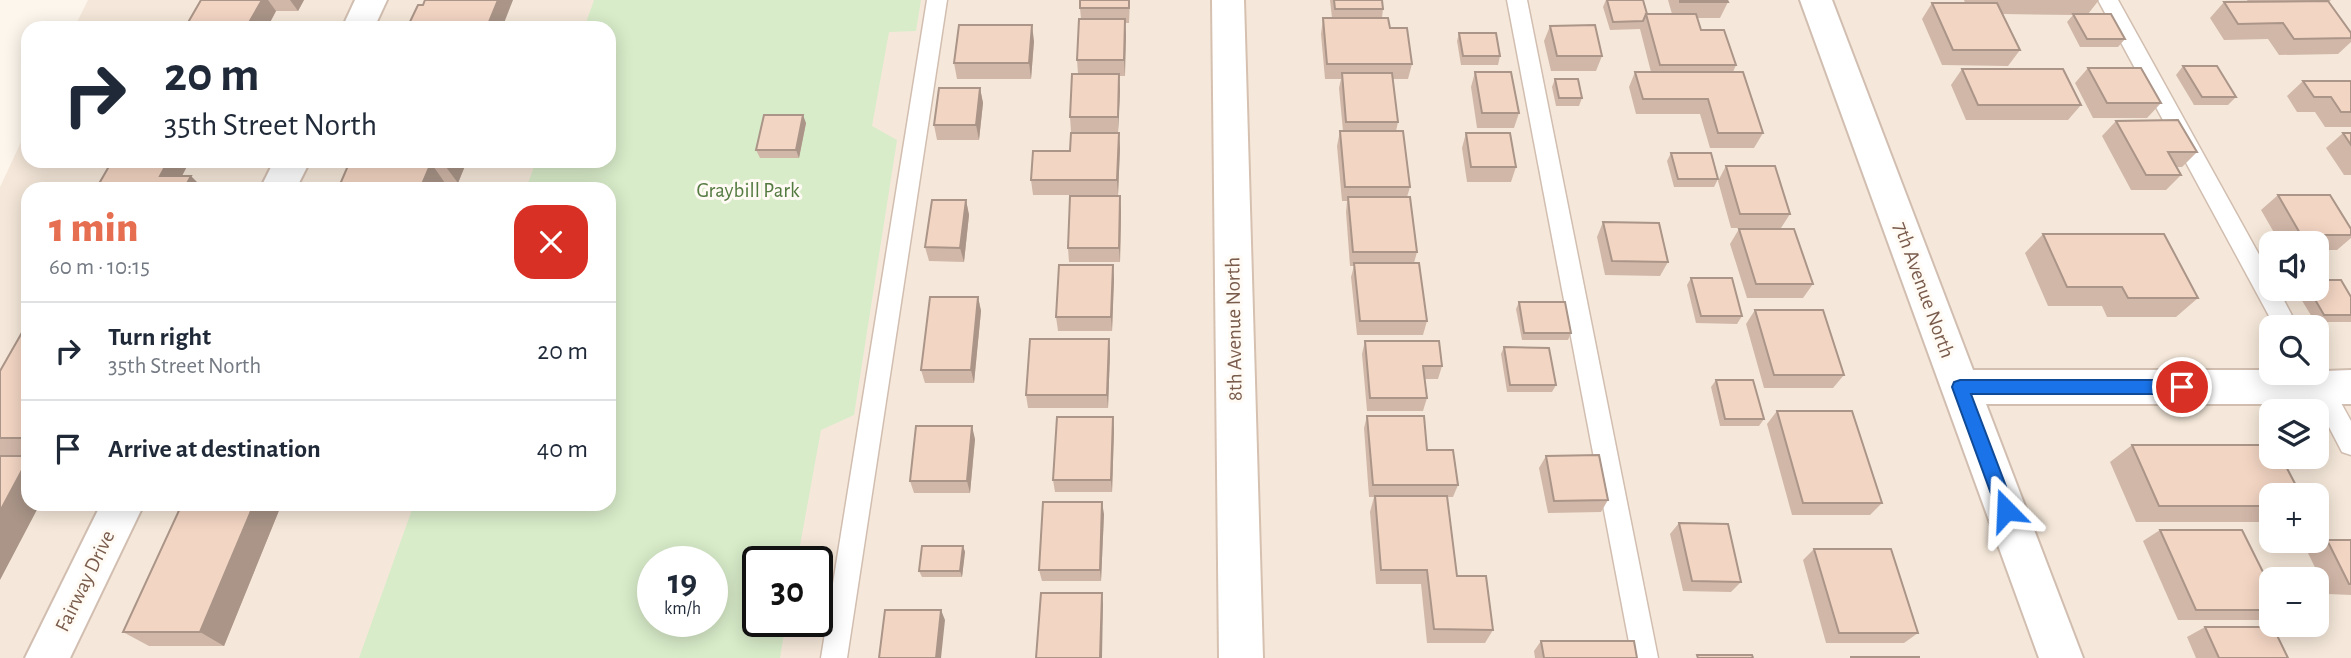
<!DOCTYPE html>
<meta charset="utf-8">
<style>
body{margin:0;font-family:"Alegreya Sans",sans-serif;background:#f2f2f3;color:#1f2937;height:100vh;display:flex;flex-direction:column;font-size:26px;white-space:nowrap}
*{box-sizing:border-box;margin:0}
p{font-size:23px;color:#747a83}
.icon{flex:none;width:38px;height:38px;fill:none;stroke:currentColor;stroke-width:2;stroke-linecap:round;stroke-linejoin:round}
.map{position:relative;flex:1;overflow:hidden}
.details{position:absolute;left:21px;top:182px;width:595px;height:329px;display:flex;flex-direction:column;background:#fff;border-radius:21px;box-shadow:0 4px 18px #0003}
.details>*{flex:none}
.top-card{position:absolute;left:21px;top:21px;width:595px;height:147px;border-radius:21px;box-shadow:0 4px 18px #0003;background:#fff;color:#1f2937;overflow:hidden}
.fabs{position:absolute;left:2259px;top:231px;display:grid;gap:14px}
.fabs a{display:grid;place-items:center;width:70px;height:70px;border-radius:14px;background:#fff;box-shadow:0 4px 18px #0003;font-size:35px}
.speed{position:absolute;left:637px;top:546px;display:flex;gap:14px;font-size:35px;font-weight:700;text-align:center}
.speed>*{display:grid;place-content:center;width:91px;height:91px;border-radius:50%;background:#fff;box-shadow:0 4px 18px #0003;line-height:1}
.speed small{font-size:18px;font-weight:400}
.speed .limit{border:4px solid #111;border-radius:10px;background:#fff;color:#111}
.pin{position:absolute;display:grid;place-items:center;width:60px;height:60px;color:#fff;margin:-30px;border:4px solid #fff;border-radius:50%;box-shadow:0 2px 7px #0007}
.me{position:absolute;width:77px;margin:-38px;rotate:339deg;stroke-linejoin:round;filter:drop-shadow(0 0 5px #0008)}
.turn{display:flex;align-items:center;gap:24px;height:147px;padding:0 28px;font-size:32px}
.turn .icon{width:91px;height:91px;stroke-width:2.5}
.turn b{display:block;font-size:49px;line-height:60px}
.round{display:grid;place-items:center;flex:none;width:74px;height:74px;border-radius:21px;background:#f2f2f3}
.headline{display:flex;align-items:center;justify-content:space-between;height:119px;padding:0 28px}
h1{font-size:42px;font-weight:800;line-height:52px;color:#e76f51}
ul{padding:0;list-style:none}
li{display:flex;align-items:center;gap:21px;height:98px;padding:0 28px;border-top:2px solid #e0e1e3}
li div{flex:1}
li b{display:block;font-size:26px}
li em{font-style:normal}
.map>svg:first-child{display:block}
.residential{fill:#f5e8da;fill-rule:evenodd}
.green{fill:#d8ecc9;fill-rule:evenodd}
.lines{fill:none;stroke-linecap:round;stroke-linejoin:round}
.lane-casing{stroke:#d1beb0;stroke-width:3}
.street-casing{stroke:#d1beb0;stroke-width:4}
.secondary-casing{stroke:#d6c0b0;stroke-width:4}
.lane{fill:#fff;fill-rule:evenodd}
.street{fill:#fff;fill-rule:evenodd}
.secondary{fill:#fff;fill-rule:evenodd}
.wall{fill:#d1b7a8}
.shaded-wall{fill:#aa9588}
.building{fill:#f3d5c3;stroke:#aa9588;stroke-width:2}
.route{fill:#1a73e8;stroke:#114b97;stroke-width:2}
.labels{text-anchor:middle;dominant-baseline:central;stroke-width:6;stroke-linejoin:round;paint-order:stroke}
.park-label{font-size:21px;fill:#537a41;stroke:#fffaf3}
.street-label{font-size:21px;fill:#7a5c4d;stroke:#fffaf3}
</style>
<div class="map">
<svg width="2351" height="658" viewBox="0 0 2351 658">
<rect width="100%" height="100%" fill="#fdf6ec"/>
<!-- residential -->
<path class="residential" d="M88,0H2351V658H0V187L28,127V161H609V28H74ZM28,189H609V504H28ZM2272,243H2317V289H2272ZM2272,327H2317V373H2272ZM2272,411H2317V457H2272ZM2272,495H2317V541H2272ZM653,562H712V621H653ZM758,562H817V621H758ZM2272,579H2317V625H2272Z"/>
<!-- green -->
<path class="green" d="M594,0H921L916,31L889,32L872,126L897,140L854,415L821,430L797,562H758V621H786L780,658H359L414,504H609V189H526L536,161H609V28H584ZM653,562H712V621H653Z"/>
<g class="lines">
<defs>
<g id="lane">
<path d="M927,0H947L847,658H821Z"/>
<path d="M1507,0H1527L1658,658H1632Z"/>
<path d="M2098,0H2118L2272,278V289H2278L2298,327H2275Z"/>
<path d="M2317,369L2324,372L2351,421V455L2342,452L2304,379L2307,373H2317Z"/>
</g>
<g id="street">
<path d="M355,0H387L374,28H342Z"/>
<path d="M1800,0H1832L1973,370H2272V373L2351,370V404H1986L2083,658H2039Z"/>
<path d="M274,161H310L296,189H260Z"/>
<path d="M101,504H144L70,658H25Z"/>
</g>
<path id="secondary" d="M1212,0H1244L1263,658H1219Z"/>
</defs>
<!-- lane casing -->
<use href="#lane" class="lane-casing"/>
<!-- street casing -->
<use href="#street" class="street-casing"/>
<!-- secondary casing -->
<use href="#secondary" class="secondary-casing"/>
<!-- lane -->
<use href="#lane" class="lane"/>
<!-- street -->
<use href="#street" class="street"/>
<!-- secondary -->
<use href="#secondary" class="secondary"/>
</g>
<!-- wall -->
<g class="wall">
<path d="M201,0H304L298,11H276L267,28H188L186,26Z"/>
<path d="M1130,0L1129,23H1125V76H1119L1120,90L1118,132H1071L1070,117L1078,74L1077,60L1081,19L1080,8Z"/>
<path d="M1330,0H1382L1383,9L1382,18L1390,28L1412,64L1408,79H1393L1398,122L1396,131L1410,187L1407,197L1417,252L1414,263L1427,321L1423,335H1357L1351,277L1354,266H1350L1346,212L1347,201H1342L1337,146L1340,131H1343L1339,88L1341,79H1325L1321,34L1323,18H1332Z"/>
<path d="M1606,0H1643L1647,14H1672L1668,0H1727L1728,2L1720,18H1697L1701,30L1736,65L1733,72L1763,133L1754,148H1710L1700,114H1636L1629,87L1635,72H1651L1640,29L1610,30L1603,7Z"/>
<path d="M1964,0H2099L2088,14L2125,39L2118,47H2080L2067,22L2073,15L2002,14L2020,50L2008,66L1942,65L1922,19L1932,3H1965Z"/>
<path d="M2247,0H2331L2329,2L2351,33V42L2338,54L2279,55L2268,39L2224,40L2210,18L2224,2H2248Z"/>
<path d="M1550,26L1602,56L1596,71H1551L1544,41Z"/>
<path d="M1459,33L1500,56L1498,65H1461L1457,41Z"/>
<path d="M1034,41L1031,79H957L954,63Z"/>
<path d="M2183,66L2236,97L2228,105H2194L2176,75Z"/>
<path d="M2088,68L2161,103L2147,118H2093L2075,83Z"/>
<path d="M1962,69L2081,105L2068,120H1966L1951,85Z"/>
<path d="M1475,72L1519,113L1514,128H1477L1471,87Z"/>
<path d="M1555,79L1582,98L1579,106H1556L1552,87Z"/>
<path d="M2303,81H2351V127H2325L2315,112H2297L2287,96Z"/>
<path d="M980,88L983,103L979,140H937L934,125Z"/>
<path d="M2116,121L2197,152L2182,167H2176L2181,175L2166,190H2131L2102,136Z"/>
<path d="M806,123L799,158H760L756,150Z"/>
<path d="M1466,133L1516,167L1511,182H1467L1462,148Z"/>
<path d="M2343,133H2351V175H2344L2326,148Z"/>
<path d="M1120,148L1118,195H1033L1031,180L1070,151Z"/>
<path d="M1671,153L1718,179L1714,187H1674L1667,161Z"/>
<path d="M350,161H467L458,183H445Z"/>
<path d="M1726,166L1790,214L1781,228H1731L1718,181Z"/>
<path d="M2278,195L2351,229V238L2337,250H2317V243H2280L2261,210Z"/>
<path d="M966,200L969,215L964,262L929,261L925,247Z"/>
<path d="M1121,211L1120,262H1069L1068,248Z"/>
<path d="M1603,222L1668,262L1660,276L1605,275L1597,237Z"/>
<path d="M1739,229L1813,284L1803,298H1747L1730,244Z"/>
<path d="M2043,234L2198,298L2176,317H2107L2102,306H2048L2025,253Z"/>
<path d="M1113,265L1114,279L1112,331H1058L1056,317Z"/>
<path d="M1691,278L1742,316L1737,324L1696,323L1687,285Z"/>
<path d="M2295,289H2317L2351,297V322H2315Z"/>
<path d="M978,297L981,311L974,383H925L921,370Z"/>
<path d="M1519,302L1571,333L1568,340H1522L1516,309Z"/>
<path d="M1755,310L1844,375L1833,388H1764L1746,324Z"/>
<path d="M28,329V455H0V371Z"/>
<path d="M1109,339L1110,353L1108,408H1028L1026,395Z"/>
<path d="M1365,341L1442,366L1438,379H1425L1427,398L1423,411H1367L1362,354Z"/>
<path d="M1504,347L1556,385L1552,392H1507L1501,354Z"/>
<path d="M1716,380L1764,419L1759,426H1720L1711,387Z"/>
<path d="M1777,411L1882,503L1870,515H1792L1767,424Z"/>
<path d="M1367,416L1427,450L1458,485L1453,497H1447L1457,576L1493,630L1485,643H1427L1421,584H1376L1370,512L1374,497H1369L1364,428Z"/>
<path d="M1113,417L1114,430L1112,492H1055L1053,480Z"/>
<path d="M975,439L970,493H914L910,481Z"/>
<path d="M2132,445L2272,495V522H2136L2110,462Z"/>
<path d="M1546,456L1608,500L1601,512L1548,513L1539,468Z"/>
<path d="M280,508L224,646H149L123,632Z"/>
<path d="M1104,514L1101,581H1042L1039,570Z"/>
<path d="M1679,523L1741,582L1731,592L1683,591L1670,534Z"/>
<path d="M2160,530L2272,590V615L2261,620H2178L2143,541Z"/>
<path d="M2327,540H2351V595L2328,594L2307,551Z"/>
<path d="M963,546L965,552L962,577H922L919,571Z"/>
<path d="M1814,549L1918,633L1904,643H1826L1803,560Z"/>
<path d="M2205,627L2288,658H2196L2187,637Z"/>
<path d="M1541,641L1637,658H1535L1534,651Z"/>
</g>
<!-- shaded-wall -->
<g class="shaded-wall">
<path d="M262,0H268L276,11L267,28H249L247,26Z"/>
<path d="M290,0H304L298,11Z"/>
<path d="M498,0H513L502,28H487Z"/>
<path d="M1125,19L1126,35L1125,76L1124,60Z"/>
<path d="M1032,25L1034,41L1031,79L1029,63Z"/>
<path d="M1119,74L1120,90L1118,132V117Z"/>
<path d="M980,88L983,103L979,140L976,125Z"/>
<path d="M803,115L806,123L799,158L796,150Z"/>
<path d="M1119,133L1120,148L1118,195L1117,180Z"/>
<path d="M168,161H190L175,189L160,176Z"/>
<path d="M444,161H467L458,183L443,163Z"/>
<path d="M431,163L445,183L443,189H420Z"/>
<path d="M191,176L204,189H184Z"/>
<path d="M1120,196L1121,211L1120,262L1119,248Z"/>
<path d="M966,200L969,215L964,262L960,248Z"/>
<path d="M1113,265L1114,279L1112,331L1111,317Z"/>
<path d="M978,297L981,311L974,383L971,370Z"/>
<path d="M1109,339L1110,353L1108,408L1107,395Z"/>
<path d="M1113,417L1114,430L1112,492L1111,480Z"/>
<path d="M972,426L975,439L970,493L967,481Z"/>
<path d="M28,429V441L23,438Z"/>
<path d="M28,459V504H40L0,580V511Z"/>
<path d="M1102,502L1104,514L1101,581L1100,570Z"/>
<path d="M254,504H275L280,508L224,646L200,632Z"/>
<path d="M963,546L965,552L962,577L960,571Z"/>
<path d="M1102,593L1103,604L1102,658H1100Z"/>
<path d="M941,610L945,620L941,658H936Z"/>
</g>
<!-- building -->
<g class="building">
<path d="M201,0H262L247,26H186Z"/>
<path d="M425,0H498L487,27L407,28L418,5H423Z"/>
<rect x="1080" y="0" width="49" height="8"/>
<path d="M1334,0H1382L1383,9H1335Z"/>
<path d="M1607,0H1643L1647,14H1646L1643,21L1613,22Z"/>
<path d="M1680,0H1727L1728,2H1680Z"/>
<path d="M2328,1L2351,33V38L2294,39L2283,23L2238,24L2224,2Z"/>
<path d="M1932,3H1997L2020,50H1953Z"/>
<path d="M1646,14H1696L1701,30H1724L1736,65H1660Z"/>
<path d="M2073,14H2111L2125,39H2087Z"/>
<path d="M1323,18H1388L1390,28H1407L1412,64H1327Z"/>
<path d="M1079,19H1125L1124,60H1077Z"/>
<path d="M959,25H1032L1029,63H954Z"/>
<path d="M1595,25L1602,56H1557L1550,26Z"/>
<path d="M1459,33H1496L1500,56H1463Z"/>
<path d="M2183,66H2217L2236,97H2202Z"/>
<path d="M2088,68H2141L2161,103H2107Z"/>
<path d="M1962,69H2063L2081,105H1978Z"/>
<path d="M1475,72H1511L1519,113H1482Z"/>
<path d="M1635,72H1743L1763,133H1718L1708,99H1643Z"/>
<path d="M1342,73H1392L1398,122H1346Z"/>
<path d="M1072,74H1119L1118,117H1070Z"/>
<path d="M1555,79H1578L1582,98H1559Z"/>
<path d="M2303,81H2351V112H2341L2331,97H2314Z"/>
<path d="M939,88H980L976,125H934Z"/>
<path d="M764,115H803L796,150H756Z"/>
<path d="M2178,120L2197,152H2168L2181,175H2146L2116,121Z"/>
<path d="M1340,131H1403L1410,187H1345Z"/>
<path d="M1071,133H1119L1117,180H1031L1033,151H1070Z"/>
<path d="M1466,133H1510L1516,167H1471Z"/>
<path d="M2343,133H2351V145Z"/>
<path d="M1671,153H1711L1718,179H1678Z"/>
<path d="M112,161H168L160,176H191L184,189H96Z"/>
<path d="M350,161H444L443,163H431L420,189H338Z"/>
<path d="M1726,166H1775L1790,214H1740Z"/>
<path d="M2278,195H2330L2351,229V235H2301Z"/>
<path d="M1070,196H1120L1119,248H1068Z"/>
<path d="M1348,197H1410L1417,252H1353Z"/>
<path d="M932,200H966L960,248L925,247Z"/>
<path d="M1603,222L1659,223L1668,262L1612,261Z"/>
<path d="M1739,229H1794L1813,284H1756Z"/>
<path d="M2043,234H2164L2198,298H2128L2122,287H2067Z"/>
<path d="M1354,263H1419L1427,321H1360Z"/>
<path d="M1059,265H1113L1111,317H1056Z"/>
<path d="M1691,278H1732L1742,316H1701Z"/>
<path d="M2317,280H2341L2351,297V315H2324L2309,289H2317Z"/>
<path d="M930,297H978L971,370H921Z"/>
<path d="M1519,302H1565L1571,333H1524Z"/>
<path d="M1755,310H1823L1844,375H1774Z"/>
<path d="M24,329H28V429L23,438H0V371Z"/>
<path d="M1030,339H1109L1107,395H1026Z"/>
<path d="M1365,341H1439L1442,366H1423L1427,398H1370Z"/>
<path d="M1504,347L1549,348L1556,385H1510Z"/>
<path d="M1716,380H1753L1764,419H1725Z"/>
<path d="M1777,411H1852L1882,503H1803Z"/>
<path d="M1367,416H1424L1427,450H1453L1458,485H1373Z"/>
<path d="M1057,417H1113L1111,480H1053Z"/>
<path d="M916,426H972L967,481H910Z"/>
<path d="M2132,445H2272V457H2281L2301,495H2272V506H2159Z"/>
<path d="M1599,455L1608,500L1554,501L1546,456Z"/>
<path d="M0,456H28V459L0,511Z"/>
<path d="M1375,496H1447L1457,576H1486L1493,630L1434,629L1427,570H1381Z"/>
<path d="M1043,502H1102L1100,570H1039Z"/>
<path d="M182,504H254L200,632H123Z"/>
<path d="M1679,523L1728,524L1741,582L1692,581Z"/>
<path d="M2160,530H2242L2272,590V610H2196Z"/>
<path d="M2327,540H2351V584H2349Z"/>
<path d="M922,546H963L960,571H919Z"/>
<path d="M1814,549H1891L1918,633H1839Z"/>
<path d="M1041,593H1102L1100,658H1036Z"/>
<path d="M885,610H941L936,658H879Z"/>
<path d="M2205,627H2273L2288,658H2219Z"/>
<path d="M1541,641H1634L1637,658H1544Z"/>
<path d="M1697,655H1752L1753,658H1698Z"/>
<rect x="1851" y="657" width="68" height="1"/>
</g>
<!-- route -->
<path class="route" d="M1960,380H2182L2188,382L2190,387L2188,392L2182,394H1971L2015,510L2012,516L2006,518L2000,516L1997,510L1952,387L1954,382Z"/>
<g class="labels">
<!-- park labels -->
<g class="park-label">
<text x="748" y="190">Graybill Park</text>
</g>
<!-- street labels -->
<g class="street-label">
<text transform="translate(1924 290) rotate(70)">7th Avenue North</text>
<text transform="translate(1234 329) rotate(-91)">8th Avenue North</text>
<text transform="translate(85 581) rotate(-64)">Fairway Drive</text>
</g>
</g>
</svg>
<div class="fabs">
<a><svg class="icon" aria-label="sound" viewBox="0 0 24 24"><path d="M4 9h4l5-4v14l-5-4H4zM17 9q2 3 0 6"/></svg></a>
<a><svg class="icon" aria-label="search" viewBox="0 0 24 24"><circle cx="10" cy="10" r="6"/><path d="M15 15l6 6"/></svg></a>
<a><svg class="icon" aria-label="layers" viewBox="0 0 24 24"><path d="M12 4l9 5-9 5-9-5zM3 14l9 5 9-5"/></svg></a>
<a>+</a>
<a>−</a>
</div>
<div class="speed"><div>19<small>km/h</small></div><div class="limit">30</div></div>
<div class="pin" style="left:2182px;top:387px;background:#d93025"><svg class="icon" aria-label="arrive" viewBox="0 0 24 24"><path d="M6 21V4h12l-3 4 3 4H6"/></svg></div>
<svg class="me" style="left:2006px;top:510px" viewBox="-20 -20 40 40"><path d="M0-17L14 15 0 8-14 15z" fill="#1a73e8" stroke="#fff" stroke-width="4"/></svg>
<div class="top-card">
<div class="turn"><svg class="icon" aria-label="right" viewBox="0 0 24 24"><path d="M7 20v-9h11M14 6l5 5-5 5"/></svg><div><b>20 m</b>35th Street North</div></div>
</div>
<section class="details">
<div class="headline"><div><h1>1 min</h1><p>60 m · 10:15</p></div><a class="round" style="background:#d93025;color:#fff"><svg class="icon" aria-label="close" viewBox="0 0 24 24"><path d="M6 6l12 12M18 6L6 18"/></svg></a></div>
<ul>
<li><svg class="icon" aria-label="right" viewBox="0 0 24 24"><path d="M7 20v-9h11M14 6l5 5-5 5"/></svg><div><b>Turn right</b><p>35th Street North</p></div><em>20 m</em></li>
<li><svg class="icon" aria-label="arrive" viewBox="0 0 24 24"><path d="M6 21V4h12l-3 4 3 4H6"/></svg><div><b>Arrive at destination</b></div><em>40 m</em></li>
</ul>
</section>
</div>
